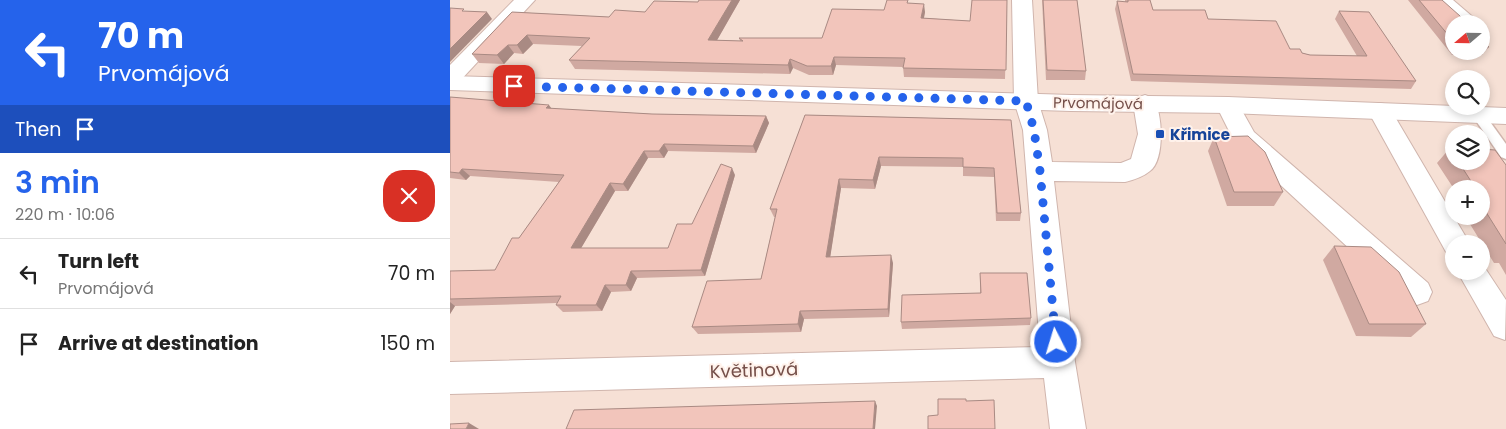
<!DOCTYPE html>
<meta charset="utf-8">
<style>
body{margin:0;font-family:Poppins,sans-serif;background:#f2f2f2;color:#222;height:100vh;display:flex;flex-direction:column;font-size:19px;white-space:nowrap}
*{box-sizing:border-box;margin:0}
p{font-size:16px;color:#767676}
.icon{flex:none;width:28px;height:28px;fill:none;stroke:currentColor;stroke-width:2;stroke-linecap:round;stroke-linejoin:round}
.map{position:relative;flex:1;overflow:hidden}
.side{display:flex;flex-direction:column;background:#fff;width:450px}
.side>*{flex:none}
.top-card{background:#2563eb;color:#fff;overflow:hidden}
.needle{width:32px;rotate:250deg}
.controls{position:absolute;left:995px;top:15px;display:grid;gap:10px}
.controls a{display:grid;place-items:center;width:45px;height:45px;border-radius:50%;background:#fff;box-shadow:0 2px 8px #0003;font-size:25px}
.pin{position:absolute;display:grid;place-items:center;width:42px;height:42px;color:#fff;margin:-21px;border-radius:10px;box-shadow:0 2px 8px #0006}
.me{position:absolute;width:55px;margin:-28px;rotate:355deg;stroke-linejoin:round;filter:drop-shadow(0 0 4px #0008)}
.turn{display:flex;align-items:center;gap:18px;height:105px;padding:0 15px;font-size:22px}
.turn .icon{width:65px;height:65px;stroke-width:2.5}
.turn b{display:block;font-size:35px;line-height:42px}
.then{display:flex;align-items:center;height:48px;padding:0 15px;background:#0003;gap:10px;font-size:19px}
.round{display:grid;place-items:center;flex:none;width:52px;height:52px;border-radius:20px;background:#f2f2f2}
.head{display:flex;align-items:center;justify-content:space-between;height:85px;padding:0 15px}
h1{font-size:30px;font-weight:600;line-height:38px;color:#2563eb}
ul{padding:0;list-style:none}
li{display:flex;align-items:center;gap:15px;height:70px;padding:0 15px;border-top:1px solid #e0e0e0}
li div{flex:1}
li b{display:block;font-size:19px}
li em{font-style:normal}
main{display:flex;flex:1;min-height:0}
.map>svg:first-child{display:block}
.residential{fill:#f6e0d5;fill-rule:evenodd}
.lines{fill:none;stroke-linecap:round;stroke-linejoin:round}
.service-casing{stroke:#d0b5ad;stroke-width:3}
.minor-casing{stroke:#d0b5ad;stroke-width:2}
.tertiary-casing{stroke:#d0b5ad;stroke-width:2}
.service{fill:#fff;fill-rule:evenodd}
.minor{fill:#fff;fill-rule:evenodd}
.tertiary{fill:#fff;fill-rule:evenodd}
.wall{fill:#d0a9a1}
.shaded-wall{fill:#a98a83}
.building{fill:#f2c5bb;stroke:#a98a83}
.route{stroke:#2563eb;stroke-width:9;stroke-dasharray:0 16.2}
.transit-dot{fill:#1a4fb4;stroke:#fff2eb;stroke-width:2}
.labels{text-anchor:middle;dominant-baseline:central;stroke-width:4;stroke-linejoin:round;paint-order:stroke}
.street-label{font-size:15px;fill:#754f49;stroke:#fff2eb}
.transit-label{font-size:15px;font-weight:bold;fill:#164399;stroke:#fff2eb;text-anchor:start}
.near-street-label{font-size:18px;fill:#754f49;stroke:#fff2eb}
</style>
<main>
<section class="side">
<div class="top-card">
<div class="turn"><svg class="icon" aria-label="left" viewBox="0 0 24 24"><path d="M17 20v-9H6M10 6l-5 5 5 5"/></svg><div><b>70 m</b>Prvomájová</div></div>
<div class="then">Then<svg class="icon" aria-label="arrive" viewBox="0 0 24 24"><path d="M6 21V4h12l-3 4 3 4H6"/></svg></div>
</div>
<div class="head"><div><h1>3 min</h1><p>220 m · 10:06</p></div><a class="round" style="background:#d93025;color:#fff"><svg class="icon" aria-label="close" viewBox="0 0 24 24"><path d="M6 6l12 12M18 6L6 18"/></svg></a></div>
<ul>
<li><svg class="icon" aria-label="left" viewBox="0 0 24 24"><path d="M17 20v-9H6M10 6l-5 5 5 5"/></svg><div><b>Turn left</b><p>Prvomájová</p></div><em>70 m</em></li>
<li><svg class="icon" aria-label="arrive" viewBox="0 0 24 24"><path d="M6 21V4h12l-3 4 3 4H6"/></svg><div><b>Arrive at destination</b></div><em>150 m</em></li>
</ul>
</section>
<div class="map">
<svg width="1056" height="429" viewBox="0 0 1056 429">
<rect width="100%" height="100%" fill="#fdeee4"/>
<!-- residential -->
<path class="residential" d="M0,0H1056V429H0ZM1004,24H1031V51H1004ZM1004,79H1031V106H1004ZM1004,134H1031V161H1004ZM1004,189H1031V216H1004ZM1004,244H1031V271H1004Z"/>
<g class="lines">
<defs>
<path id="service" d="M1028,111L1033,112L1056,144V159L1051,157L1022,115Z"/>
<g id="minor">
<path d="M64,0H85L8,83L0,85V65Z"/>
<path d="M562,0H582L588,101L597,130L602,162L671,163L681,159L688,134L683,103L687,98L695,95L703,98C713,112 715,160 700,171C693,177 683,180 675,182L604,181L625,362L636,429H600L594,378L0,394V362L590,347L573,130L564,101Z"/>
<path d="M981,0H1003L1031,24H1008Z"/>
<path d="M778,97L786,100L804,132L978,283L982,292L978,301L967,305L956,301L785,143L766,105L770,100Z"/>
<path d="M930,103L938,105L1020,244H1004V255L996,252L918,111L922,105Z"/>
<path d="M1031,262L1056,300L1055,340L1044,336L1007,271H1031Z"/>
</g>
<path id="tertiary" d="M0,76L621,95L778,97L1056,108V124L778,113L621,111L0,90Z"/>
</defs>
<!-- service casing -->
<use href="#service" class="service-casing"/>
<!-- minor casing -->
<use href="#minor" class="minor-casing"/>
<!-- tertiary casing -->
<use href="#tertiary" class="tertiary-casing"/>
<!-- service -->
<use href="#service" class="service"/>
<!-- minor -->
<use href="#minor" class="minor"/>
<!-- tertiary -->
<use href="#tertiary" class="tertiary"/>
</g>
<!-- wall -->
<g class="wall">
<path d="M290,0L267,40L290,41L289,38H372L434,10L460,3L475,12L474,18L520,21L557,0L555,79L454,77L453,67L386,65L383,75H359L343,68L340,74L125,69L119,60L132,46L83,44L73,54L64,53L54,64L29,63L22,54L62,12L159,17L195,12L248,2Z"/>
<path d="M592,0H627L636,71L635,80H596Z"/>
<path d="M675,0H700L703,10L758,19L852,53L860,55L907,56L885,19L889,11L966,81L961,89L681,81L665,9L667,1L675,2Z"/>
<path d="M958,0H992L1004,24V51H1031V39L1039,47L1032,55H1002Z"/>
<path d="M0,97L102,109L202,114L316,116L319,123L306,153L218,151L214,158H198L178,191H165L131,248H218L242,224L285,175L255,276L187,278L181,291L161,292L152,311L113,312L106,305L107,303L5,306L0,314V271L45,270L69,238L109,182L20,176L16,180L0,178Z"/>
<path d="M355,115L561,120L571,213L570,221H546L544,177L513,176V167L431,166L425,189L391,188L380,257L443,263L439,317L354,319L351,332L248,334L242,327L311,279L325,217H324L320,209Z"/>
<path d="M764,137L833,192L824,206H777L758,151Z"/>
<path d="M1000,148H1004V161H1031L1056,165V275L1049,263H1044L1015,216H1031V189H1004L987,163Z"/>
<path d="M884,246L976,324L961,337L906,336L873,260Z"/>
<path d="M530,273L581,318L580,325L452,329L451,322L530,293Z"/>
</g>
<!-- shaded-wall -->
<g class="shaded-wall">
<path d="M282,0H290L262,49L258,40Z"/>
<path d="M474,4L475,12L472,27L471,18Z"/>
<path d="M37,12L42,19L0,62V49Z"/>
<path d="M77,35L83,44L73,54L67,45Z"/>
<path d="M58,45L64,53L54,64L47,55Z"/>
<path d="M384,57L386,65L383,75L381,66Z"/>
<path d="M340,59L343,68L340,74L338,65Z"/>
<path d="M99,105L104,112L96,108Z"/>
<path d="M316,116L319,123L306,153L303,146Z"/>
<path d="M214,144L218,151L214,158L209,151Z"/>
<path d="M194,151L198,158L178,191L173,184Z"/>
<path d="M429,157L431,166L425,189L423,180Z"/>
<path d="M282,168L285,175L255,276L251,270Z"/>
<path d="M12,169L20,176L16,180L9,173Z"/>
<path d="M389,179L391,188L379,265L376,257Z"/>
<path d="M160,183L165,191L127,255L121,248Z"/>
<path d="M441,255L443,263L439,317L438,309Z"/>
<path d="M181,271L187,278L181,291L176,285Z"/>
<path d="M155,285L161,292L152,311L146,305Z"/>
<path d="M0,302L5,306L0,314Z"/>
<path d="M350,311L354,319L351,332L348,324Z"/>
<path d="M425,401L427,406L425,429H423Z"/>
<path d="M19,423L29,429H16Z"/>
</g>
<!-- building -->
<g class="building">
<path d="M249,0H282L258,40L293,41L289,38H372L382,9L434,10L437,0H458L457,3L474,4L471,18L520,21L522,0H557L556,70L453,68L455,58L384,57L381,66H357L340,59L338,65L119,60L140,38L77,35L67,45H58L47,55L22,54L62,12L159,17L165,10L195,12L204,1L248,2Z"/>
<path d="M593,0H627L636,71L597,70Z"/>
<path d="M678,0H700L703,10H755L758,19L826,21L840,49H850L852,53L860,55L917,56L889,11L919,12L966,81L683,74L667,1L678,2Z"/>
<path d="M969,0H992L1010,16L1017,24H1004V42Z"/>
<path d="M0,8L14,9L12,11L37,12L0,49Z"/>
<path d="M1031,39L1039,47H1031Z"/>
<path d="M0,97L99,105L96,108L202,114L316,116L303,146L214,144L209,151H194L173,184L160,183L121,248H218L227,224H242L271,164L282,168L251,270L181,271L176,285H155L146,305H106L111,296L0,299V271L45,270L62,238H69L114,175L12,169L9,173L0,172Z"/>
<path d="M355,115L561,120L571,213H547L544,168L513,167V158L429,157L423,180L389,179L376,257L441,255L438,309L350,311L348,324L242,327L257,281L311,279L327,209H320Z"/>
<path d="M798,136L815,152L833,192H784L764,137Z"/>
<path d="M1000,148H1004V154Z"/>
<path d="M1031,149L1045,150L1056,165V244L1031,204V189H1026L1008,161H1031Z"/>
<path d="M884,246L921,247L949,272L976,324H919Z"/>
<path d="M530,273H577L581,318L451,322L452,295L531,293Z"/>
<path d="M488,399H516V401L544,400L545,429H478V416L488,415Z"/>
<path d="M425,401L423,429H116L124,410Z"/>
<path d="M19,423L16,429H0V424Z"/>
</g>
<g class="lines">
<!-- route -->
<path class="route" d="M64,86L576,101L584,130L590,171L606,342"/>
</g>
<!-- markers -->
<rect class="transit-dot" x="705" y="129" width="10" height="10" rx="2.5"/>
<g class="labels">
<!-- street labels -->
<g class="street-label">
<text transform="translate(648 103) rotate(1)">Prvomájová</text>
</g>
<!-- transit labels -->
<g class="transit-label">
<text x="720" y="134">Křimice</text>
</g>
<!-- near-street labels -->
<g class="near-street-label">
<text transform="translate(304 370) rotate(-2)">Květinová</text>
</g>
</g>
</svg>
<div class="controls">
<a><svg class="needle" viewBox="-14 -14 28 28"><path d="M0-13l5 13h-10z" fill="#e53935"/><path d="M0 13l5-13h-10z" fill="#767676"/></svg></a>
<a><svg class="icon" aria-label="search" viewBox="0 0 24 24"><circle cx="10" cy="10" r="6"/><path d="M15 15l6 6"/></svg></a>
<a><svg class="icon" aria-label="layers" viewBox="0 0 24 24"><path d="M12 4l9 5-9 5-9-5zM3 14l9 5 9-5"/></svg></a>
<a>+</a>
<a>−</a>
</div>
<div class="pin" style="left:64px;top:86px;background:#d93025"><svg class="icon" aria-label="arrive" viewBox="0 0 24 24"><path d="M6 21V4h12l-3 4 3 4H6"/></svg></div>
<svg class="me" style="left:606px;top:342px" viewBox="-20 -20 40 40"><circle r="17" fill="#2563eb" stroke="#fff" stroke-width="3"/><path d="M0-11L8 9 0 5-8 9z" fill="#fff"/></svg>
</div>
</main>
